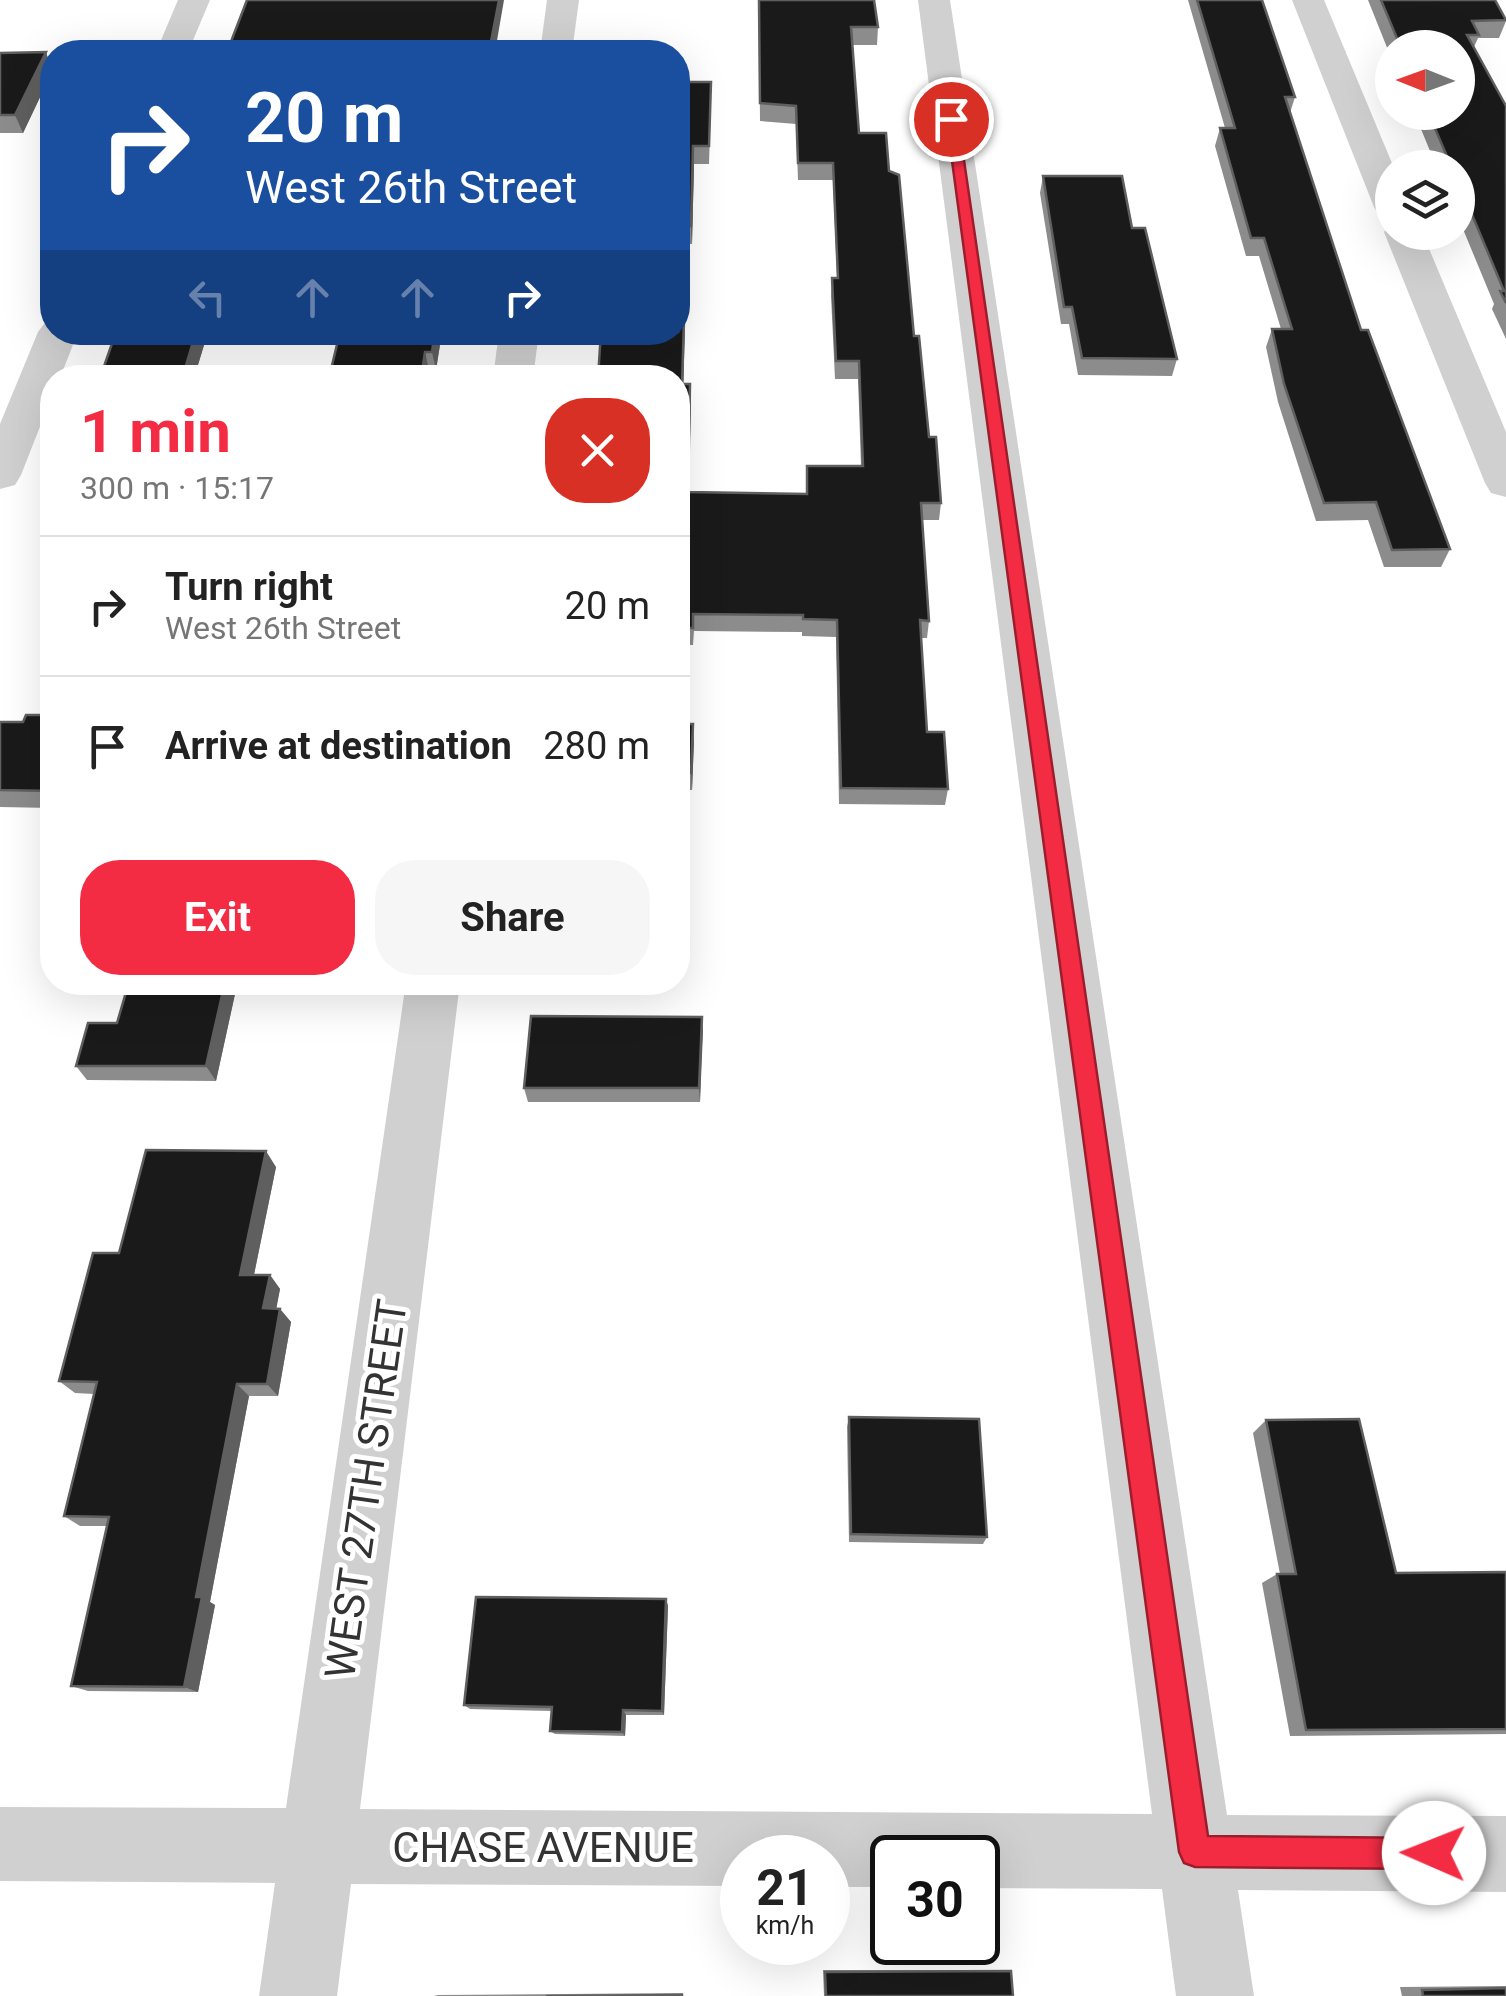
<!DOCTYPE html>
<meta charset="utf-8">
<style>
body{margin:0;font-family:Roboto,sans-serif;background:#f6f6f6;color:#222;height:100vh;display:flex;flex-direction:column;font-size:38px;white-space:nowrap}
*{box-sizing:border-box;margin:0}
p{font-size:32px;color:#767676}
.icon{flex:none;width:55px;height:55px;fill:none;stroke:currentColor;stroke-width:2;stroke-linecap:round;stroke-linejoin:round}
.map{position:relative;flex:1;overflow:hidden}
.sheet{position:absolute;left:40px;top:365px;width:650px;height:630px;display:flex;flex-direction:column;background:#fff;border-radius:40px;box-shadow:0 10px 40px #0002}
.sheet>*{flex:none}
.top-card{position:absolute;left:40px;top:40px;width:650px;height:305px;border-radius:40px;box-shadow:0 10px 40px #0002;background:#1a4fa0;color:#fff;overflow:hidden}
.needle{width:65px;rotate:271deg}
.controls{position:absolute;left:1375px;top:30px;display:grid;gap:20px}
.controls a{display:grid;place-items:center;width:100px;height:100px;border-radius:50%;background:#fff;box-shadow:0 10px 40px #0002;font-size:50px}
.speed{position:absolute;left:720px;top:1835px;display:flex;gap:20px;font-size:50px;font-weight:700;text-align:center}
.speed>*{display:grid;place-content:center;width:130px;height:130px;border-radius:50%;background:#fff;box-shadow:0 10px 40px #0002;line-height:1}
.speed small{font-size:25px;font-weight:400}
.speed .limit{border:5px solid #111;border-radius:15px;background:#fff;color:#111}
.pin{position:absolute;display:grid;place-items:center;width:85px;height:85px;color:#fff;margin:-42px;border:5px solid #fff;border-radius:50%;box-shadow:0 2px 10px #0007}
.me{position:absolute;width:110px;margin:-55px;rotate:271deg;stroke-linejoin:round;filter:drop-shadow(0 0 8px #0008)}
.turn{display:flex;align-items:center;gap:35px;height:210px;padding:0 40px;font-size:45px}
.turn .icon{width:130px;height:130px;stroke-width:2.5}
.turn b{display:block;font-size:70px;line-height:85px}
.lanes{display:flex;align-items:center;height:95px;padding:0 40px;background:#0003;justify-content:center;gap:50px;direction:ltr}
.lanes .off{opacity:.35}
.round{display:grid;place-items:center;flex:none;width:105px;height:105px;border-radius:40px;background:#f6f6f6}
.head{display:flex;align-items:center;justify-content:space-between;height:170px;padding:0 40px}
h1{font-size:60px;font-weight:700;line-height:75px;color:#f32c44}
.cta{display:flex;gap:20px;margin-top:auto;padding:20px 40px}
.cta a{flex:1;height:115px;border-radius:40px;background:#f32c44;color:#fff;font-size:40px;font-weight:700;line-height:115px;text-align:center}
.cta a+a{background:#f6f6f6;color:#222}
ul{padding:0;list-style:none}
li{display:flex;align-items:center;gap:30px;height:140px;padding:0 40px;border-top:2px solid #e0e0e0}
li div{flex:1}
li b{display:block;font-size:38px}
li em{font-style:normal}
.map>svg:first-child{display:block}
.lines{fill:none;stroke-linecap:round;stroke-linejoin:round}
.minor{fill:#d0d0d0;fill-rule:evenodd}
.wall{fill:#8c8c8c}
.shaded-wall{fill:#5f5f5f}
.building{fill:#1a1a1a;stroke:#5f5f5f;stroke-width:2.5}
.route{fill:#f32c44;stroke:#9e1d2c;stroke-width:2.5}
.labels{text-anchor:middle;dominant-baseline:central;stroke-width:10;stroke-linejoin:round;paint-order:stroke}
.near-street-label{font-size:42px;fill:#333;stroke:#fff}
</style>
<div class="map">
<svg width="1506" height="1996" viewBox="0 0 1506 1996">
<rect width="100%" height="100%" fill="#fff"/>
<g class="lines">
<!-- minor -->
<g class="minor">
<path d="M178,0H210L188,52H156Z"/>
<path d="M547,0H579L572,52H540Z"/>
<path d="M918,0H950L1227,1815L1506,1816V1892L1238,1890L1254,1996H1176L1162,1889L978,1888V1858H892V1887H828V1858H742V1886L351,1884L337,1996H259L275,1883L0,1881V1807L286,1808L406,982H460L360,1809L1152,1814Z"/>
<path d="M1292,0H1324L1394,168L1392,218L1379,215L1374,207Z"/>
<path d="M1392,223V232H1422L1506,432V497L1491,493L1485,483L1384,232Z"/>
<path d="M52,321V332H78L60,378H52V396L21,475L15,485L0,489V424L38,332L44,324Z"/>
<path d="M499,332H539L533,378H493Z"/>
</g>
</g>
<!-- wall -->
<g class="wall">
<path d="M759,0L878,27L877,45H853L859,133L889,171L929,437L941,503L939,520H922L929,621L927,638H921L927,732L948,789L945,805L839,804L836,637L802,636V632L694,631L693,645H678V82L711,99L709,164H694L692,244H687L683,384H690L689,492L806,494L861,466L858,379H835L831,296L832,278H837L833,180H798L796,124L760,121Z"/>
<path d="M1188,0H1262L1295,97L1290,113L1361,330L1450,549L1441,567H1384L1368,520L1316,521L1278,402L1266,347L1272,329H1281L1259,256H1246L1215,146L1220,128H1225Z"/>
<path d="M1368,0H1495L1506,21L1499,38H1478L1474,47L1506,106V339L1492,309L1494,304L1458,217V168H1437L1414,112H1458V48H1392V60Z"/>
<path d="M46,52L52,72L23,133H0V53Z"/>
<path d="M1043,176L1132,228L1177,359L1172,376L1078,375L1069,324H1061L1040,193Z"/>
<path d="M116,332H208L194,378H102L101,375Z"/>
<path d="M442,332L436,370L329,378Z"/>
<path d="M52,715V808L0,807V722H23Z"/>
<path d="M678,724L694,741L692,790H678Z"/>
<path d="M129,982H319L317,994H235L216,1081L87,1080L76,1066L117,1023Z"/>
<path d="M702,1017L700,1102H528L524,1088Z"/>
<path d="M276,1167L254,1275H270L280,1289L276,1308L280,1309L291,1322L278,1396H249L210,1602L215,1605L198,1692L88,1691L71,1686L107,1526H80L64,1516L94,1394L75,1393L59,1381L119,1253Z"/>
<path d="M849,1417L987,1537L983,1544L849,1542L847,1427Z"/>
<path d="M1266,1420L1396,1573L1506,1572V1734L1290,1736L1262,1583L1277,1574H1280L1253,1433Z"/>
<path d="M666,1599L668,1606L664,1715H626L625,1736L555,1734L550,1731L552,1711L470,1709L464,1705Z"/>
<path d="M823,1970H1003L1011,1971L1013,1996H1036H824Z"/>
<path d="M1506,1986V1996H1402L1400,1987Z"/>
<path d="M683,1993V1996H434L438,1995Z"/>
</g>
<!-- shaded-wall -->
<g class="shaded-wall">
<path d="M499,0H504L495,52H489Z"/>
<path d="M46,52L52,72L23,133L15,115Z"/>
<path d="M693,146L694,164L692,244L691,226Z"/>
<path d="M687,226V244L683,402L682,384Z"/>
<path d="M196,332H208L194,378H184L183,375Z"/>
<path d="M435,332H442L436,370L432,352Z"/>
<path d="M425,352L429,370L428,378H421Z"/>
<path d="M690,384L691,402L688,510V492Z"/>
<path d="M693,724L694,741L692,790L691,773Z"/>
<path d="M225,982H228L235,994L216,1081L206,1066Z"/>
<path d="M311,982H319L317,994Z"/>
<path d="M702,1017L703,1032L700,1102L699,1088Z"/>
<path d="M266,1151L276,1167L251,1289L240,1275Z"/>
<path d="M270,1275L280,1289L274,1321L263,1308Z"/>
<path d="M280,1309L291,1322L278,1396L267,1384Z"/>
<path d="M237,1384L249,1396L210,1602L215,1605L198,1692L184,1687L196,1597Z"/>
<path d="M666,1599L668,1606L664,1715L662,1711Z"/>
<path d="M623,1710L626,1715L625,1736L622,1732Z"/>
</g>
<!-- building -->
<g class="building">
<path d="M247,0H499L489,52H227Z"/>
<path d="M759,0H874L878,27H851L859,133H886L889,171L899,175L914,336H919L929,437H936L941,503H921L929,621L920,620L927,732H944L948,789L841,788L837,620L803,619V615L693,614V628H678V378H598L601,332H678V82H711L709,146H693L691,226H687L682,384H690L688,492L807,494V466H863L859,361H836L832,278H838L833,163H798L796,106L760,103Z"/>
<path d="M1197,0H1262L1295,97H1285L1361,330H1368L1450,549L1392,550L1376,502L1324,503L1284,384L1272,329H1292L1264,238H1251L1220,128H1235Z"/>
<path d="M1381,0H1495L1506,20L1472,21L1479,35H1467L1506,106V303L1500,291H1504L1458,181V168H1452L1428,112H1458V48H1401Z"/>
<path d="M46,52L15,115H0V53Z"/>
<path d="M1043,176H1122L1132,228H1145L1177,359L1082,358L1072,307H1064Z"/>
<path d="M116,332H196L183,375H101Z"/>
<path d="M340,332H435L432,352H425L421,378H329Z"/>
<path d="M26,715H52V791L0,790V722H23Z"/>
<path d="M678,724H693L691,773H678Z"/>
<path d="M129,982H225L206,1066H76L88,1023H117Z"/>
<path d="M531,1016L702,1017L699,1088H524Z"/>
<path d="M146,1150L266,1151L240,1275H270L263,1308L280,1309L267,1384H237L196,1597H202L184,1687L71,1686L109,1517L64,1516L97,1382L59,1381L93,1253H119Z"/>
<path d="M849,1417L979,1419L987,1537L851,1534Z"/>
<path d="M1359,1419L1396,1573L1506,1572V1729L1306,1730L1277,1574H1296L1266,1420Z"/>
<path d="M476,1597L666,1599L662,1711L623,1710L622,1732L550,1731L552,1707L464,1705Z"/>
<path d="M1011,1971L1013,1996H826L825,1972Z"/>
<path d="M1506,1988V1996H1423L1422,1990Z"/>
<path d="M682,1995V1996H546Z"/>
</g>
<!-- route -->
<path class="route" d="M946,116L958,119L1208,1836L1434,1838L1445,1842L1450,1853L1445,1864L1434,1869L1195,1867L1184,1863L1179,1852Z"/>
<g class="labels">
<!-- near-street labels -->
<g class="near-street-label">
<text transform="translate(366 1489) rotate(-82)">WEST 27TH STREET</text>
<text x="543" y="1847">CHASE AVENUE</text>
</g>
</g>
</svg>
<div class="controls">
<a><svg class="needle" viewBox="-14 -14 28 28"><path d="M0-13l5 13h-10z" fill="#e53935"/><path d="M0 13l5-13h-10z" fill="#767676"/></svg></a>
<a><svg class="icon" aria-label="layers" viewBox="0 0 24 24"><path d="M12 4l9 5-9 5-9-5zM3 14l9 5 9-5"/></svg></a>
</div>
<div class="speed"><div>21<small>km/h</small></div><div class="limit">30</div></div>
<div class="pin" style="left:951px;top:119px;background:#d93025"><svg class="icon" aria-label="arrive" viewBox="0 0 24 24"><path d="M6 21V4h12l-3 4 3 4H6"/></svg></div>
<svg class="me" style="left:1434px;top:1853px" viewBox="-20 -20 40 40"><circle r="19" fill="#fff"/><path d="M0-13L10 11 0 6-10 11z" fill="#f32c44"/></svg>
<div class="top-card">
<div class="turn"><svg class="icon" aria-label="right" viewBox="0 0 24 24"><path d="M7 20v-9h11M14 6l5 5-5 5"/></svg><div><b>20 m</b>West 26th Street</div></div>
<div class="lanes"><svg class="icon off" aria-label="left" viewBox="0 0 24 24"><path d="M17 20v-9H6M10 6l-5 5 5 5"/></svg><svg class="icon off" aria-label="ahead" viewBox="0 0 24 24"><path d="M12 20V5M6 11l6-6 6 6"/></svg><svg class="icon off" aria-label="ahead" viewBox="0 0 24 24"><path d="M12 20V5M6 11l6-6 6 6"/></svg><svg class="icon" aria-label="right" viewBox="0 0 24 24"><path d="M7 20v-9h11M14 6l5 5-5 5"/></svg></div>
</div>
<section class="sheet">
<div class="head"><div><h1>1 min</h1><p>300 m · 15:17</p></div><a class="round" style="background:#d93025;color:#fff"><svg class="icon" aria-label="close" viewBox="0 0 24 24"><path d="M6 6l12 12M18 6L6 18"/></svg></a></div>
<ul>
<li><svg class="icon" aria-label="right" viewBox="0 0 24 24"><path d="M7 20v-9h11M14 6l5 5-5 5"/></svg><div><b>Turn right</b><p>West 26th Street</p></div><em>20 m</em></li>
<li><svg class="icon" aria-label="arrive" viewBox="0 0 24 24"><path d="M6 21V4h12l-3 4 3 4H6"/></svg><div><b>Arrive at destination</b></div><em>280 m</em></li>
</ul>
<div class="cta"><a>Exit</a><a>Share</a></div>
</section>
</div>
